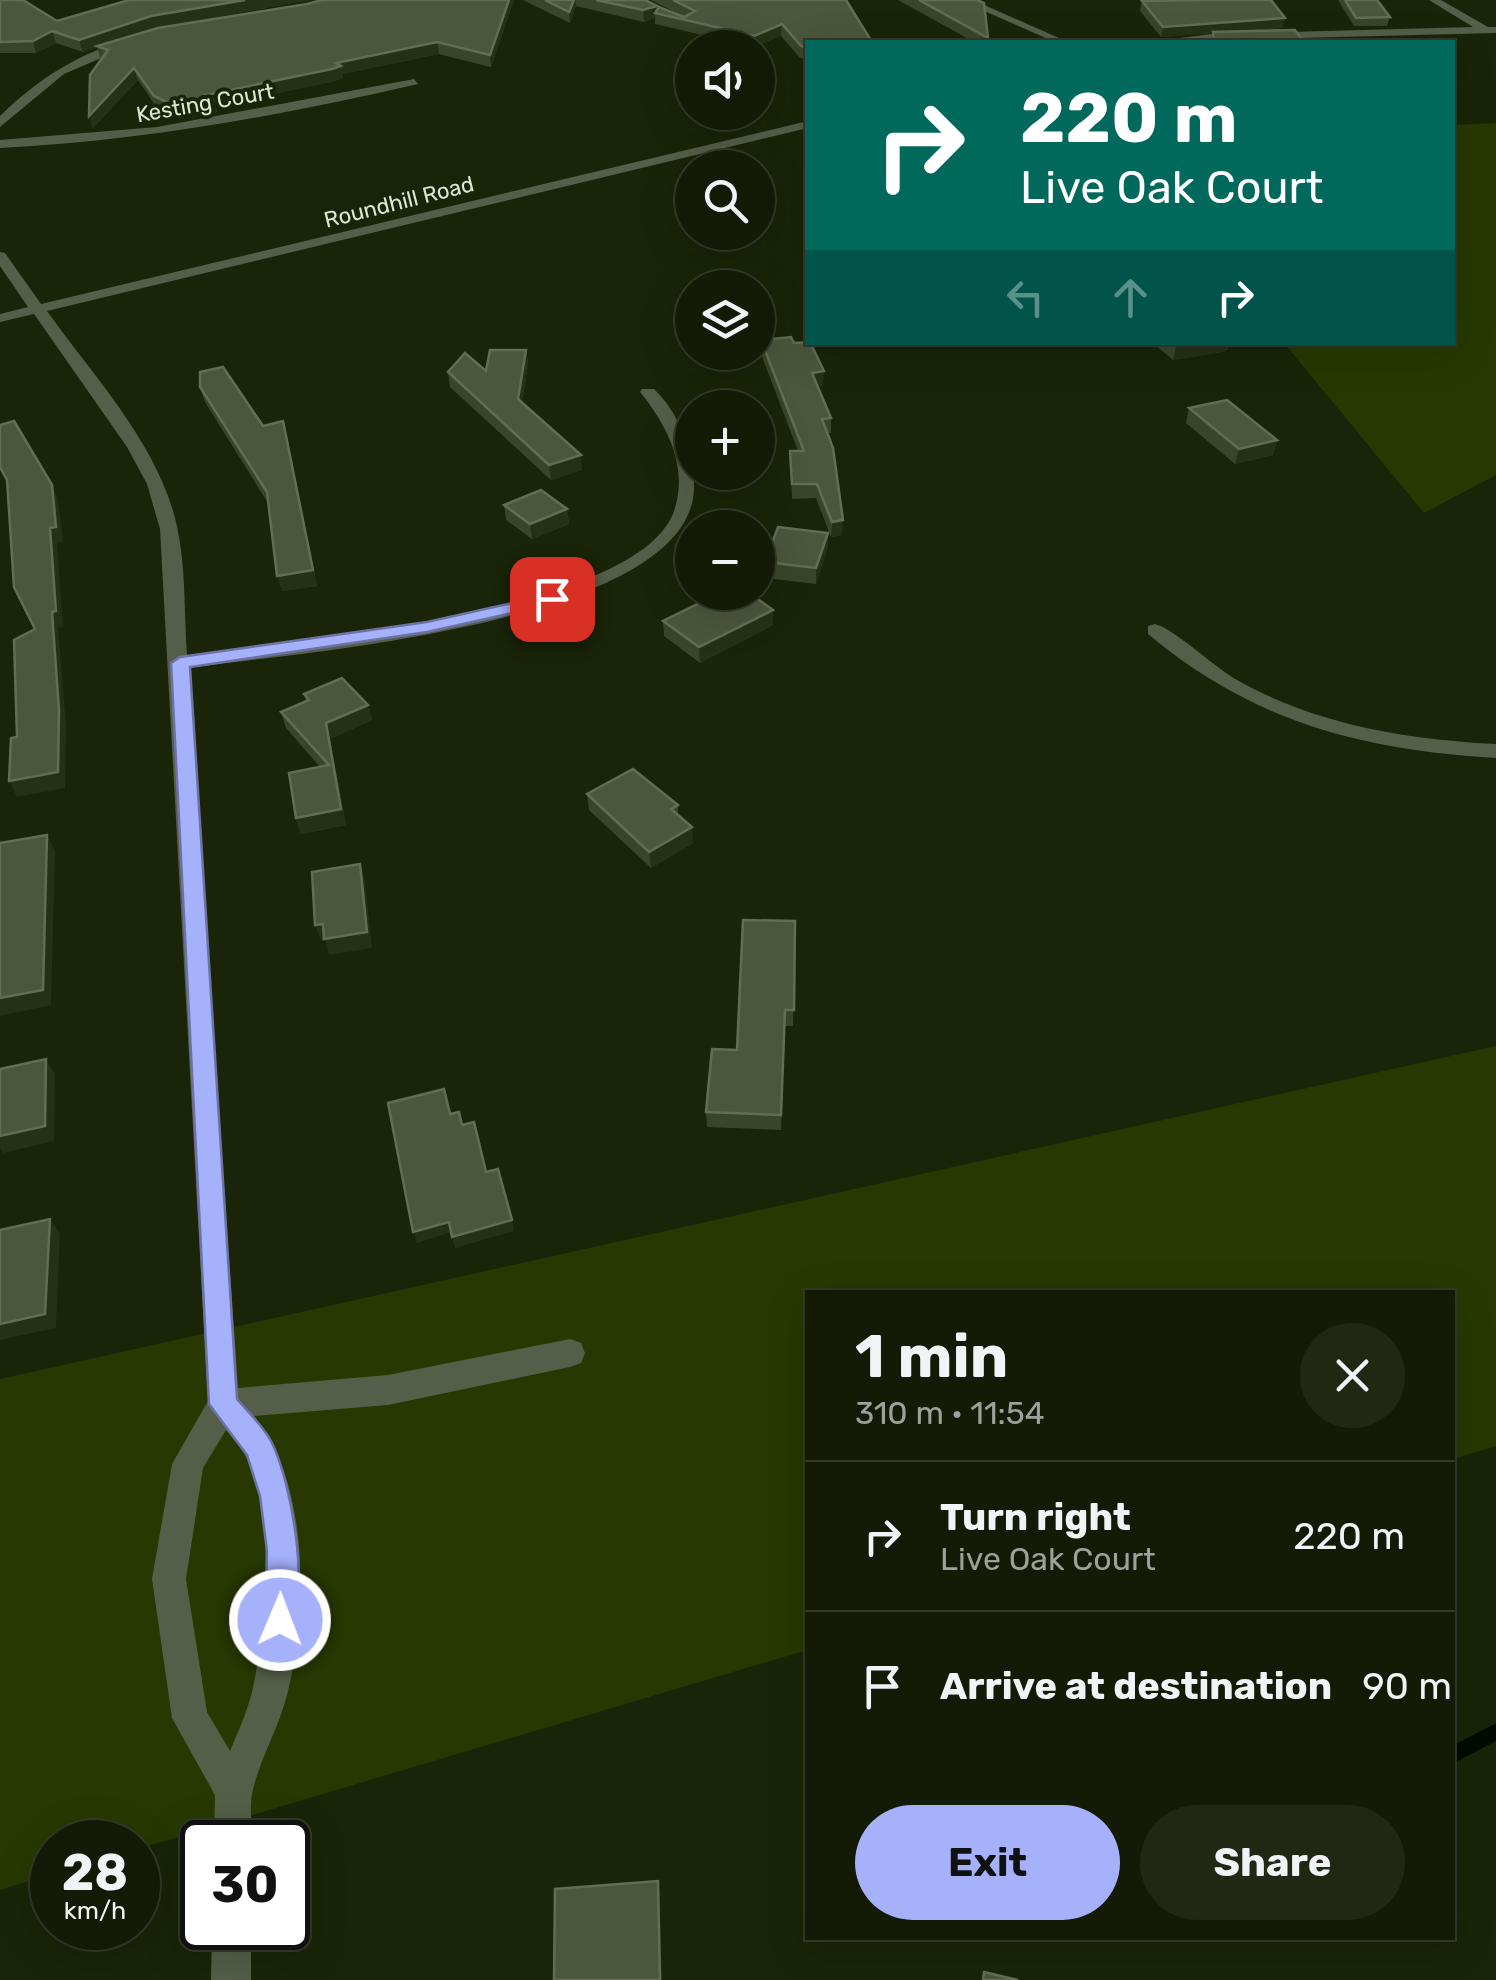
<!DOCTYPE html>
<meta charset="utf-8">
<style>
body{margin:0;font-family:Rubik,sans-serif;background:#202814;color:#f1f3f6;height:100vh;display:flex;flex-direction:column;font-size:38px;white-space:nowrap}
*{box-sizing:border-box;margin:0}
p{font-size:32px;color:#9da19b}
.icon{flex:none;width:55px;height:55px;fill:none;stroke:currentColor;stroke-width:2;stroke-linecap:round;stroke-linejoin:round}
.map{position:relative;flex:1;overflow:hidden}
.sheet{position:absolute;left:805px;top:1290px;width:650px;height:650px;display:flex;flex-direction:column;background:#131b06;border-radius:0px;box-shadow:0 10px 40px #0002,0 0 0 2px #323928}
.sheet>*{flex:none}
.guide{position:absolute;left:805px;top:40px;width:650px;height:305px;border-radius:0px;box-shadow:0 10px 40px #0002,0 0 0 2px #323928;background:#00695c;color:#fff;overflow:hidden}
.controls{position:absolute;left:675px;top:30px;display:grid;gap:20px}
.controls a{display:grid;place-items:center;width:100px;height:100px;border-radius:50%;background:#131b06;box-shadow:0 10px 40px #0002,0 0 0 2px #323928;font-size:50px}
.speed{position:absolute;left:30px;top:1820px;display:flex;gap:20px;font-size:50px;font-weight:700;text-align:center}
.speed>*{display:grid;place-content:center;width:130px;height:130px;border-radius:50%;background:#131b06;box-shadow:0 10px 40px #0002,0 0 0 2px #323928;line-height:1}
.speed small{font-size:25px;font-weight:400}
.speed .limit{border:5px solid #111;border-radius:15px;background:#fff;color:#111}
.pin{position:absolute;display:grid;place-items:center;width:85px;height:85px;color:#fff;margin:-42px;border-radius:20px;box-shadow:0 5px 15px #0006}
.me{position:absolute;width:110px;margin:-55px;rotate:1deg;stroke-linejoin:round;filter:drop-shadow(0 0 8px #0008)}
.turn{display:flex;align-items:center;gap:35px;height:210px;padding:0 50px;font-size:45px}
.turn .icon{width:130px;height:130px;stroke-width:2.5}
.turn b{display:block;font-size:70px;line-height:85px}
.lanes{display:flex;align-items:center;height:95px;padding:0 50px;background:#0003;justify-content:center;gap:50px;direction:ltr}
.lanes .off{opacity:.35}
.round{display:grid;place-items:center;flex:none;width:105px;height:105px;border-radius:52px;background:#202814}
.head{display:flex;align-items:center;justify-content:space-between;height:170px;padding:0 50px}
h1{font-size:60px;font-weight:700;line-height:75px}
.action{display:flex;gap:20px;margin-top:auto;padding:20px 50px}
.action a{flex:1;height:115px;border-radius:60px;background:#a6b1fc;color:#111;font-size:40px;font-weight:700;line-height:115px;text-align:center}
.action a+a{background:#202814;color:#f1f3f6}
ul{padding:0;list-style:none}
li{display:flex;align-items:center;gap:30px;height:150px;padding:0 50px;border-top:2px solid #323928}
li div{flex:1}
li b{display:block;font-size:38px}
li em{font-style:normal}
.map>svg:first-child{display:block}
.green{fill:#273901}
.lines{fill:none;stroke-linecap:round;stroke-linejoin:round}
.stream{stroke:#030a00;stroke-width:16}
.minor{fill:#545e48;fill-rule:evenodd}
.wall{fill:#39452a}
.shaded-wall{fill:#253115}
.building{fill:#4b563c;stroke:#626d54;stroke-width:2.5}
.route{fill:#a6b1fc;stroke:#6c73a4;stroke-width:2.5}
.labels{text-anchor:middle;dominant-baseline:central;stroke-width:8;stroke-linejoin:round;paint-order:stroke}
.far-street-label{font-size:22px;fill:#dee6d4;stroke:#192408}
</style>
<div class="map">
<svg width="1496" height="1980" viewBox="0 0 1496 1980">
<rect width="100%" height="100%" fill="#192408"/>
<!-- green -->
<g class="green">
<path d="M1496,123V475L1424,513L1284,343L1452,342L1453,125Z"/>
<path d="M1496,1046V1446L1453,1459L1452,1292H808L807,1650L138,1849V1842H52V1874L0,1890V1379Z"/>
</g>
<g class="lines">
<!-- stream -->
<path class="stream" d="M1452,1755L1496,1732"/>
<!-- minor -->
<g class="minor">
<path d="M959,0H973L1068,42H1055Z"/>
<path d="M1429,0H1441L1488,27H1496V33L1149,42L1211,34L1473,27Z"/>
<path d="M132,38L136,43L64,74L0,127V116C39,78 79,53 132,38Z"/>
<path d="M414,79L418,84C280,116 141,141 0,148V140L157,127Z"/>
<path d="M808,121V128L47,311C94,377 159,445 177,526C186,567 184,614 187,656C284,642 639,613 674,511C689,467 667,425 640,392L642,389H654C679,414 685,436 692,469C728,623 289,653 188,668L238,1388L388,1375L570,1339L581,1343L585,1353L581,1363L570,1367L388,1405L254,1416C310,1484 308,1613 287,1695C279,1727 261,1757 253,1789C249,1805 252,1825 252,1842H214L215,1795L172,1718L152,1579L172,1464L208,1401L160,529L147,484L127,447L34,314L0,322V314L28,307L0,266V252L5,253L41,304ZM226,1430C232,1438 240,1446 245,1455C277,1510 266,1631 252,1692C247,1712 238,1732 230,1751L207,1712L186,1579L203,1468Z"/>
<path d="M1155,624C1176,630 1214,667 1237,680C1317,725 1406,739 1496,744V758C1362,750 1253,722 1148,634V626Z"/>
<path d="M212,1928H251V1980H211Z"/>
</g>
</g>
<!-- wall -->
<g class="wall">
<path d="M0,0L57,21L129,0H310L154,28L110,42L514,0L491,67L439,54L342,74L343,78L335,81L215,106L217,112L180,119L157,108L138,80L92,129L102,59L100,58L97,47L83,52L56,43L36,53H0Z"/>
<path d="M523,0H645L657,10L684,17H685L651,0H846L808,42V59L800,58L781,36L754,47L655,24V18L644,22L576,6L570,23Z"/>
<path d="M898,0H977L988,38V42H974Z"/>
<path d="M1338,0H1377L1390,17L1387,26H1354Z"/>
<path d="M1142,1L1285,18L1282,28L1229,32L1304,42H1211L1213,33L1161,37L1140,11Z"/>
<path d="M761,340L794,343L823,385L818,386L831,418V433H828L842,535L831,537L816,498L792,499L790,451H798L761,354Z"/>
<path d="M1152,342H1229L1227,351L1173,360Z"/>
<path d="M526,350L528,364L522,403L582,470L551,480L450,387L448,372L486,371Z"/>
<path d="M200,387L263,426L287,436L317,586L282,591L268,503L205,402Z"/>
<path d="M1189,408L1277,440L1273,455L1235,464L1186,423Z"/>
<path d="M504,505L567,509L569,524L532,539L506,520Z"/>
<path d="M828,533L827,549L816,584L765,578V562Z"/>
<path d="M663,621L773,625L700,663L664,636Z"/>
<path d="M304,694L368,705L372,720L330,739L346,825L301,834L296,818L320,767L286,728L281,712L306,701Z"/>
<path d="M587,794L678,805V815L693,843L651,868L589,810Z"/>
<path d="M795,921L793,1026H785L781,1130L707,1127L706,1112L737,1050Z"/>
</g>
<!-- shaded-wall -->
<g class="shaded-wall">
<path d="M245,0H310L154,28L83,52L79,40L151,16Z"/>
<path d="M509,0H514L491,67L490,55Z"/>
<path d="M574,0H576V6L570,23L569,12Z"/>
<path d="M657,6V14L655,13V18L644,22L643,10Z"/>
<path d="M1285,18L1282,28L1161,37L1163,27Z"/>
<path d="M782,24L781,36L754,47V36Z"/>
<path d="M52,31L56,43L36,53L33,41Z"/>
<path d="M437,42L439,54L342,74L343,78L335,81L215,106L217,112L180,119L177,107L206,95L336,63Z"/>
<path d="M134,68L138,80L92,129L89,116Z"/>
<path d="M1195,342H1229L1227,351L1173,360L1176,346Z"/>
<path d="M526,350L528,364L520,414L518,399Z"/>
<path d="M824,371L823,385L811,387L812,373Z"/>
<path d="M283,421L317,586L282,591L277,576Z"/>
<path d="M1277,440L1273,455L1235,464L1239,449Z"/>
<path d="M581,455L582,470L551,480L549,465Z"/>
<path d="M52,485L58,500L63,542L57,543L63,627L58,628L66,726L65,788L17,797L9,781L52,612Z"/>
<path d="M567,509L569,524L532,539L530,524Z"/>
<path d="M843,520L842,535L831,537L832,522Z"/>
<path d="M828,533L827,549L816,584V568Z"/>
<path d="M773,610V625L700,663L699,647Z"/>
<path d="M368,705L372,720L330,739L346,825L301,834L296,818L341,809L326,723Z"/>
<path d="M692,827L693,843L651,868L649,852Z"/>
<path d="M47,835L55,851L51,1005L0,1016V998Z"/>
<path d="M360,864L365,880L372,948L329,955L325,940L321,941L315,925L323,924Z"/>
<path d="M46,1059L55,1074L54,1141L3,1153L0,1148V1136Z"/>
<path d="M50,1219L60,1234L56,1328L0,1340V1324Z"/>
<path d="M512,1220L514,1231L455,1248L452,1237Z"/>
<path d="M449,1222L452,1232L417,1243L413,1232Z"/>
<path d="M658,1881L659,1888L662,1980H660Z"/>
</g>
<!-- building -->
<g class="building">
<path d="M0,0H23L57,21L129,0H245L151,16L79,40L52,31L33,41L0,42Z"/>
<path d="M322,0H509L490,55L437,42L336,63L341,66L332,69L206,95L214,100L177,107L154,96L134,68L89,116L90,75L108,50L97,46L158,28L307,4Z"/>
<path d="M545,0H574L569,12Z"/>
<path d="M596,0H645L657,6L643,10Z"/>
<path d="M673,0H846L872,42H808V48L801,46L782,24L754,36L655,13L659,7L684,17L695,11Z"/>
<path d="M919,0H977L984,3L988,38Z"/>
<path d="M1201,0H1271L1285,18L1163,27L1142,1Z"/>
<path d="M1345,0H1377L1390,17L1356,18Z"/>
<path d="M1295,30L1304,42H1214L1213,32Z"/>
<path d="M791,337L794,343L810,342L824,371L812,373L831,418L822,419L833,448L843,520L832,522L817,484H792L790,451H804L761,340Z"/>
<path d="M1172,342H1195L1176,346Z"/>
<path d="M490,350H526L518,399L581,455L549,465L448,372L465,353L486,371Z"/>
<path d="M223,367L263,426L283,421L313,570L277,576L267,492L200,387V372Z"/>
<path d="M1227,400L1277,440L1239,449L1189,408Z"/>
<path d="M14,421L52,485L56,527L50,528L56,611L52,612L59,710L58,772L9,781L11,738L17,737L14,640L35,629L14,587L7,480L0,467V425Z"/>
<path d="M541,490L567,509L530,524L504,505Z"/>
<path d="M778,527L828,533L816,568L765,562Z"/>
<path d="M722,592H748L773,610L699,647L663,621Z"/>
<path d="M342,678L368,705L326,723L341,809L296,818L289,773L329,765L281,712L309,700L304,694Z"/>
<path d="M633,769L678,805L671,809L692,827L649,852L587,794Z"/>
<path d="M47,835L43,990L0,998V843Z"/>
<path d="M360,864L367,932L324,939L323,924L315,925L312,872Z"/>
<path d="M743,920L795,921L794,1010H785L781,1115L706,1112L712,1049L737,1050Z"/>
<path d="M46,1059L45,1126L0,1136V1069Z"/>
<path d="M444,1089L450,1114L459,1112L462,1125L474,1122L486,1172L498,1169L512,1220L452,1237L449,1222L413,1232L388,1103Z"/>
<path d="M50,1219L45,1314L0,1324V1230Z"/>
<path d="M658,1881L660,1980H554L555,1889Z"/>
<path d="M984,1972L1018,1980H983Z"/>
</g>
<!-- route -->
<path class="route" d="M552,594L560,599L558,603L427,632L190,667L237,1399C248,1412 263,1426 271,1441C292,1482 309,1588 292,1631L280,1635L269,1631L265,1620L267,1551L260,1496L247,1455L209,1404L171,663L180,657L427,622Z"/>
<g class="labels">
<!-- far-street labels -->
<g class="far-street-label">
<text transform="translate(205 103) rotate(-10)">Kesting Court</text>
<text transform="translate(399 202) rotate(-14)">Roundhill Road</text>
</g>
</g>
</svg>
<div class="controls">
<a><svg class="icon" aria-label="sound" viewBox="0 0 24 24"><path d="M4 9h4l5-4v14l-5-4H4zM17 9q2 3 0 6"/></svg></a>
<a><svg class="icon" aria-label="search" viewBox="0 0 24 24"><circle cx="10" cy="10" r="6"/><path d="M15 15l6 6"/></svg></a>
<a><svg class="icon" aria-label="layers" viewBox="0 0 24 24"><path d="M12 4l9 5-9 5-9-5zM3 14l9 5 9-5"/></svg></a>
<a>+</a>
<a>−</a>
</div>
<div class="speed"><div>28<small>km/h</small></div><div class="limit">30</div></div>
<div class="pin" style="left:552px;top:599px;background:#d93025"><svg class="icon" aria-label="arrive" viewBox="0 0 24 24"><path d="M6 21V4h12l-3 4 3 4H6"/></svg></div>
<svg class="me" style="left:280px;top:1620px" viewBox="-20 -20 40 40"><circle r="17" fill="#a6b1fc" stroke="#fff" stroke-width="3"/><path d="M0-11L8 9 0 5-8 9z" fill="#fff"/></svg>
<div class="guide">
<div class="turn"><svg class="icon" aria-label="right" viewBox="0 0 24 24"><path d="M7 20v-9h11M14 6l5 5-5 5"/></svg><div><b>220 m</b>Live Oak Court</div></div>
<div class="lanes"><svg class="icon off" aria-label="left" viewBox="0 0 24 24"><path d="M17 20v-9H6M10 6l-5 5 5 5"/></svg><svg class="icon off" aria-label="ahead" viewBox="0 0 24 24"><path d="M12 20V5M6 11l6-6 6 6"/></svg><svg class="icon" aria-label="right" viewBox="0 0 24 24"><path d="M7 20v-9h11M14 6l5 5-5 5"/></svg></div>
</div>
<section class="sheet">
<div class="head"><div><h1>1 min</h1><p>310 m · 11:54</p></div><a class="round"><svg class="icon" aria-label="close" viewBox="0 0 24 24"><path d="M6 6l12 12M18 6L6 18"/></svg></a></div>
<ul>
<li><svg class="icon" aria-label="right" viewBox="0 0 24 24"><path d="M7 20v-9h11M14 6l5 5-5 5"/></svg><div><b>Turn right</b><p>Live Oak Court</p></div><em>220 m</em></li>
<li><svg class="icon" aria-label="arrive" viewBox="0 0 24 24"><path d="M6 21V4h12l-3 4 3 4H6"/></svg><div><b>Arrive at destination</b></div><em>90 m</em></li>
</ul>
<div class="action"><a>Exit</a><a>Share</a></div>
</section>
</div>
